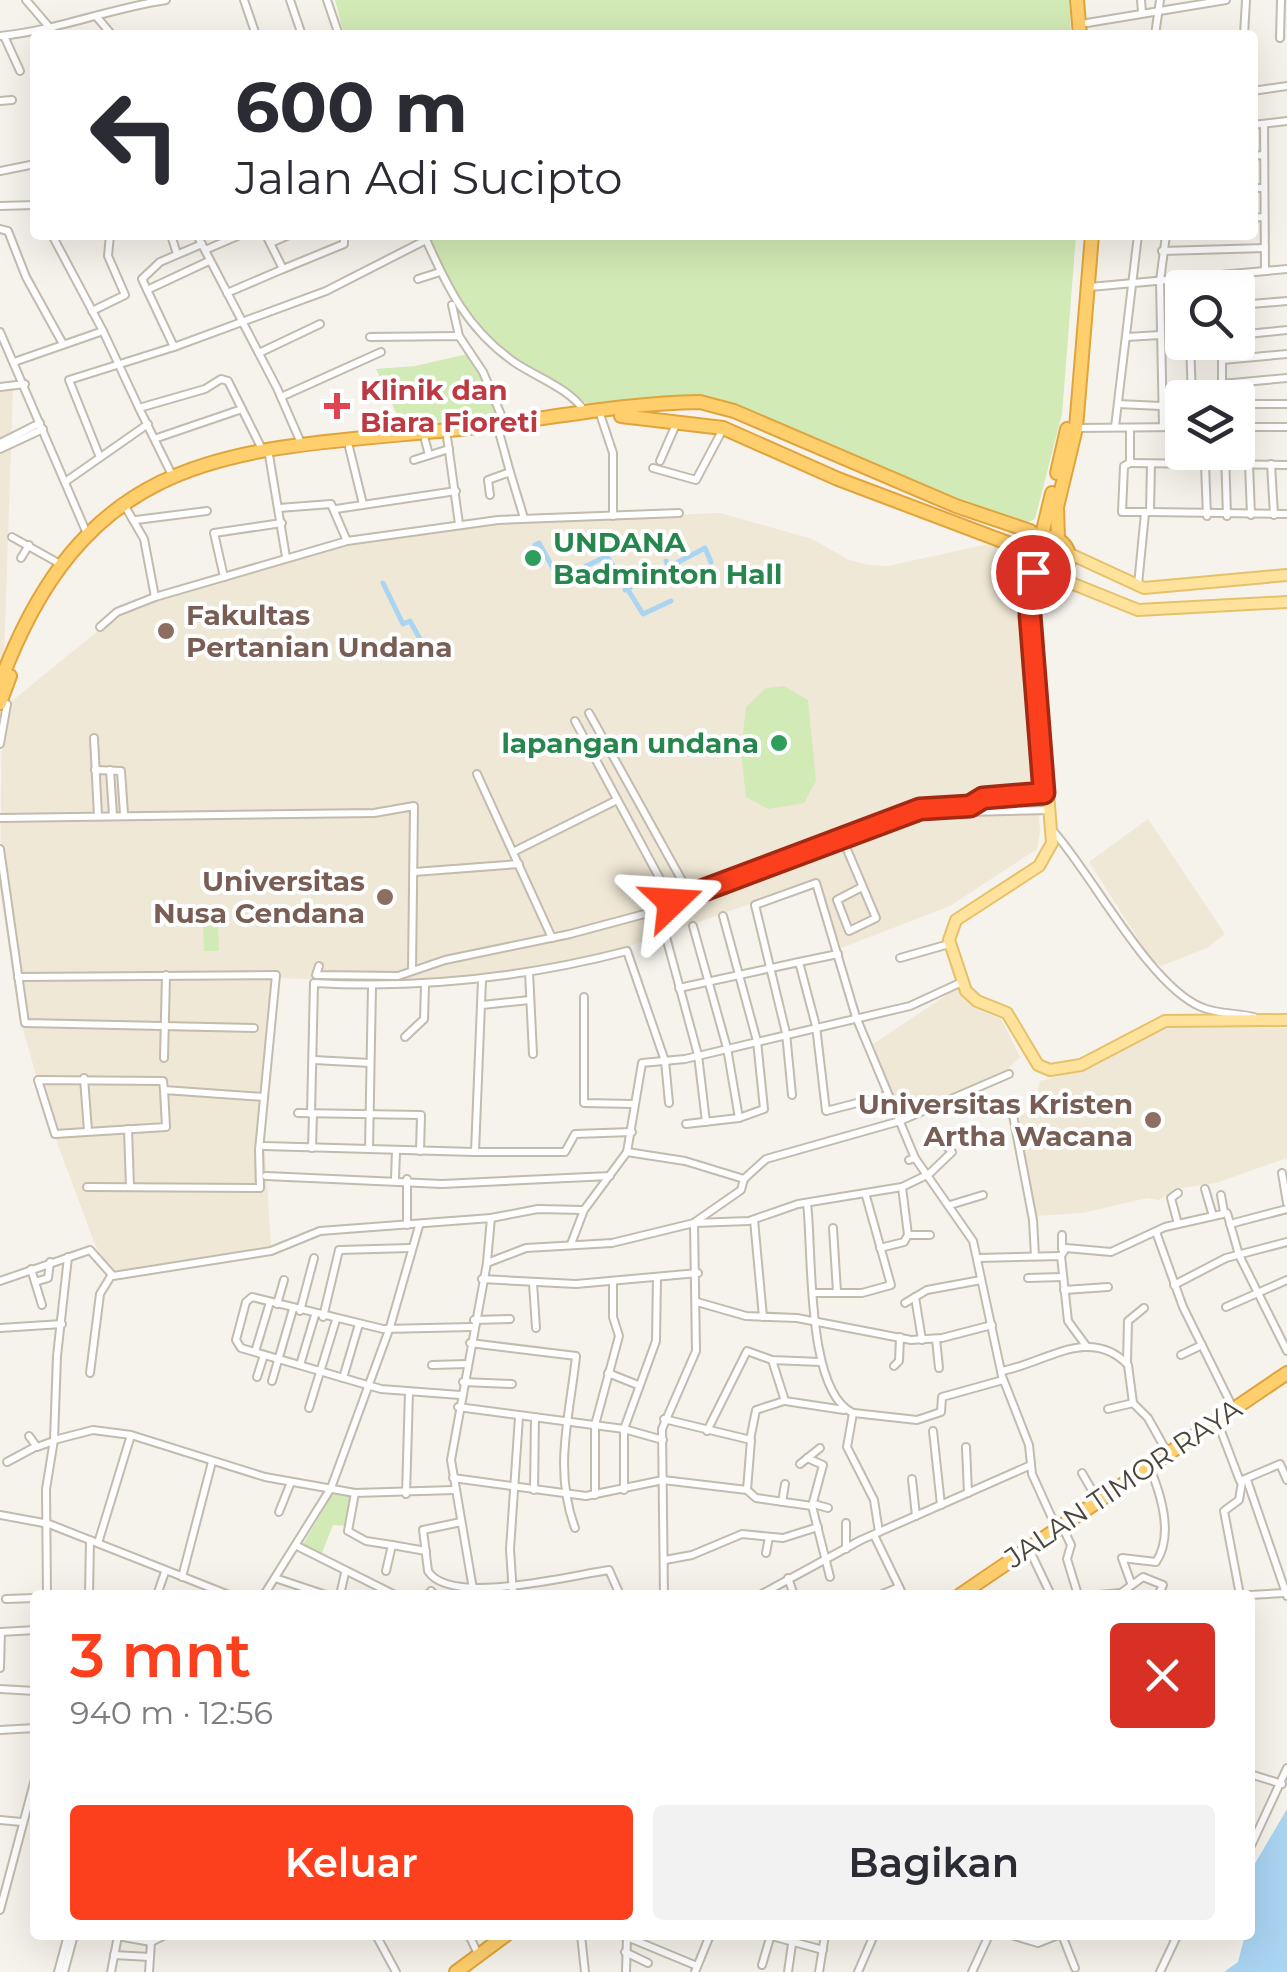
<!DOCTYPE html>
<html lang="id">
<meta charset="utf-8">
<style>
body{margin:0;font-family:Montserrat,sans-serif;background:#f2f2f3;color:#2b2b33;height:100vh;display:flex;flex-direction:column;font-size:38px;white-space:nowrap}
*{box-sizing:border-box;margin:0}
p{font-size:32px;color:#7c7c81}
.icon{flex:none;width:55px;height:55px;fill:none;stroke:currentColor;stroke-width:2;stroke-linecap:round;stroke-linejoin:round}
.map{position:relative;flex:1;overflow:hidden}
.details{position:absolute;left:30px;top:1590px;width:1225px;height:350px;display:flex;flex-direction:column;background:#fff;border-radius:10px;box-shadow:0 10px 40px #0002}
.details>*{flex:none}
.top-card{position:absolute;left:30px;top:30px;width:1228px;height:210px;border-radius:10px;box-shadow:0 10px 40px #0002;background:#fff;color:#2b2b33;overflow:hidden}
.fabs{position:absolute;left:1165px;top:270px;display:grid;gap:20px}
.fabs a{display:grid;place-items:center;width:90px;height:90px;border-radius:10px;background:#fff;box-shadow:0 10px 40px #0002;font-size:50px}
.pin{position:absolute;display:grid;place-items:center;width:85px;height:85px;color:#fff;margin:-42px;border:5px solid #fff;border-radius:50%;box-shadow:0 2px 10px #0007}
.me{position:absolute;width:110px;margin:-55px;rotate:70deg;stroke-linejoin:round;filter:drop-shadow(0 0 8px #0008)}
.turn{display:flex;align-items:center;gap:35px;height:210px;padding:0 40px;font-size:45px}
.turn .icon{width:130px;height:130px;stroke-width:2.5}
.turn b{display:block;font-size:70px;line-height:85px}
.round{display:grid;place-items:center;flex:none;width:105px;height:105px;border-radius:10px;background:#f2f2f3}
.summary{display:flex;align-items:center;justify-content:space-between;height:170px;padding:0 40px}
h1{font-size:60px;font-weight:600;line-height:75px;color:#fc3f1d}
.cta{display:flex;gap:20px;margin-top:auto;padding:20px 40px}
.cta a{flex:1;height:115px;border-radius:10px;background:#fc3f1d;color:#fff;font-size:40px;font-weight:600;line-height:115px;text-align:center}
.cta a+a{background:#f2f2f3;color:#2b2b33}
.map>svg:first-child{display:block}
.education{fill:#efe8d6}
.green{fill:#d2eab5}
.water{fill:#a9d4f2}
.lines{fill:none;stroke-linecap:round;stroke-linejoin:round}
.canal{stroke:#a9d4f2;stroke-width:5}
.minor-casing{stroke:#c2bbae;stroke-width:10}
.major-casing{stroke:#e6c16a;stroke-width:14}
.highway-casing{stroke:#e0a43c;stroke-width:16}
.minor{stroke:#fff;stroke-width:6}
.major{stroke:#ffe39c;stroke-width:10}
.highway{stroke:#ffcf6e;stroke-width:12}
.route-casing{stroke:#a42913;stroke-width:25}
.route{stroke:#fc3f1d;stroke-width:18}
.health-dot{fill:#e0444e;stroke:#fff;stroke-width:4}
.leisure-dot{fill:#2e9e5b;stroke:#fff;stroke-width:4}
.education-dot{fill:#8d6e63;stroke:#fff;stroke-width:4}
.labels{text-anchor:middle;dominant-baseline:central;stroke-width:8;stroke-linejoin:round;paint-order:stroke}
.health-label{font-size:28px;font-weight:bold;fill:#be3a42;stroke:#fff;text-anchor:start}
.leisure-label{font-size:28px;font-weight:bold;fill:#27864d;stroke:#fff;text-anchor:start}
.education-label{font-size:28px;font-weight:bold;fill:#785e54;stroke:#fff;text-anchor:end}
.street-label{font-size:28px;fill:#4b4439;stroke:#fff}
</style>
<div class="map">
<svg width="1287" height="1972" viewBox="0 0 1287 1972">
<rect width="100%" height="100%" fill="#f6f3ec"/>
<!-- education -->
<g class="education">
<path d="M13,388L4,657L0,669V389Z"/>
<path d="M720,513L812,539L849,560L869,565L888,566L993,543L1017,549L1027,570L1023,606L1040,832L1037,849L950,906L841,948L818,880L627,947L495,976L377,982L280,978L264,1134L271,1247L109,1271L94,1242L48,1118L18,1011L0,888L2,709L120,613L328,548L485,523Z"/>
<path d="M1148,819L1225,934L1207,948L1161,966L1151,959L1089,862Z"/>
<path d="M957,988L975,1008L1001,1019L1020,1057L1007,1070L901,1117L873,1044Z"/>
<path d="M1178,1026L1287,1028V1158L1216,1183L1175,1189L1159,1200L1147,1198L1083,1213L1034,1216L1016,1126L1021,1115L1044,1105L1036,1095L1040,1081L1094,1067L1158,1029Z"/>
</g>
<!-- green -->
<g class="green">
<path d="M335,0H1069L1071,35H344Z"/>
<path d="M428,235H1076L1062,414L1035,519L1026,523L964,504L736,406H591L495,348L481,327L457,305Z"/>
<path d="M472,353L500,420L419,428L414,415L398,417L376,369L415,366Z"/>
<circle cx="1049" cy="559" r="14"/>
<path d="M784,686L808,700L816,781L804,803L768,809L746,797L741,752L746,707L766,688Z"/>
<path d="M203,921H218L219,951H204Z"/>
<path d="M333,1493L352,1497L347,1526L333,1525L321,1555L302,1546Z"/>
</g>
<!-- water -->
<path class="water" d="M1287,1809V1972H1224L1238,1962L1245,1935H1250V1872Z"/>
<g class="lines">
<!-- canal -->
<g class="canal">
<path d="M598,542L643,614L671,601"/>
<path d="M535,545L539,543L559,579L605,557"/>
<path d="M669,567L705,548L711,562"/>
<path d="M383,583L403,624L410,621L425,648"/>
<path d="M625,590L669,567L666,561"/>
</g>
<defs>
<g id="minor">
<path d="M26,0L56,35"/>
<path d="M244,0L256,35"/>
<path d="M290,0L302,35"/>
<path d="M327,0L339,35"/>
<path d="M1141,0L1142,12"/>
<path d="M96,16L112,35"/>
<path d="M1087,23L1226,0"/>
<path d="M1155,35L1160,0"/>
<path d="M1244,35L1246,0"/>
<path d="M0,36C59,30 107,9 166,0"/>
<path d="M4,36L20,71"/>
<path d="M1280,38L1281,0"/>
<path d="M1252,91L1287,86"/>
<path d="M0,101L12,100"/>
<path d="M1264,124L1265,271"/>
<path d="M1252,125L1287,121"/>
<path d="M1252,156L1263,155"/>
<path d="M0,171L35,164"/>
<path d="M1252,188H1263"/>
<path d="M0,206L35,205"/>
<path d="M1252,218L1263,217"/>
<path d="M0,229L8,231L26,277L63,344"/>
<path d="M171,235L177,254"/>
<path d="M197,235L277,388L301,443"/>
<path d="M424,235C447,287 467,329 514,362C536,377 571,389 585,412"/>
<path d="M271,243L289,235"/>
<path d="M202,244L160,262L142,279L174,347L326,291L424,241"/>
<path d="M205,250L240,235"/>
<path d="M1162,251L1265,248"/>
<path d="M283,269L344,244V235"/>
<path d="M418,279L440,272"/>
<path d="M1090,287L1287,269"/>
<path d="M147,290L209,261"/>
<path d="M227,293L283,269L266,235"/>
<path d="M452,305L459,336"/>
<path d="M1238,305L1287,301"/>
<path d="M92,311L125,295L108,256L110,235"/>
<path d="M103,331L139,408"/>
<path d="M0,332L88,536"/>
<path d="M1238,335L1287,330"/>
<path d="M370,337L459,336L483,372L504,422"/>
<path d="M1127,337L1160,335"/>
<path d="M1190,342L1192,398"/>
<path d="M1222,342V398"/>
<path d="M259,353L320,324"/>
<path d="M1222,360L1287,354"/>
<path d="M14,362L103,331L52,235"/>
<path d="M1222,384L1287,378"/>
<path d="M0,387L25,384"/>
<path d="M281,397L381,352"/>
<path d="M1118,404L1161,406"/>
<path d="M1238,404H1287"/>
<path d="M601,417L613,453V516"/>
<path d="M1115,427L1138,235"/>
<path d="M1163,427L1160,281L1166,235"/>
<path d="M1238,427H1287"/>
<path d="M1076,428L1182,427"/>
<path d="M1130,431V463L1124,466L1122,512H1150L1151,464"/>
<path d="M447,437L459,524"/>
<path d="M157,438L242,409"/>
<path d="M425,440L429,455"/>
<path d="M0,443L40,423"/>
<path d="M349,447L363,504"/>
<path d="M0,449L43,429"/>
<path d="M1225,452L1227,516"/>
<path d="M99,455L69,380L174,347"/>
<path d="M269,455L286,557"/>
<path d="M414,460L449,449"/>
<path d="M660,461L677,422"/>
<path d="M1130,463L1287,465"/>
<path d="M1205,464L1207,516"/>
<path d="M1249,464L1251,515"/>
<path d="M1271,464L1274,515"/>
<path d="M653,468L696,480L723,429"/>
<path d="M510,472L524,518"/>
<path d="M172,475L139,408L205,389L221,379L228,381L262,449"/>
<path d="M65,482L148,424"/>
<path d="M490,495L488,480L510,472L499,432"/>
<path d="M126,508L144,539L155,597"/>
<path d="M279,508L331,504L347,541"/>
<path d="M336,509L456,491"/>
<path d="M1150,512L1287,514"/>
<path d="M136,520L207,511"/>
<path d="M12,537L62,565"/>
<path d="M21,558L29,545"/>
<path d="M224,577L214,533L282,523"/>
<path d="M1138,585L1145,513"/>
<path d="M100,627L117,612L155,597L347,541L498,520L679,513"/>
<path d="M589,713L690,895"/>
<path d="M575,721L674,905"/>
<path d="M94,738L98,816"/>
<path d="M0,744L7,704L0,703"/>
<path d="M95,770L121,771L124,814"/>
<path d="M110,770L113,815"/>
<path d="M477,774L552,938"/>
<path d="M971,806L983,798L1050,792"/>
<path d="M0,818L374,813L414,806L412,971"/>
<path d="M1054,832C1093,876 1149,985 1201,1007C1217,1014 1237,1013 1254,1017"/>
<path d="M843,840L876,918L849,931L837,900L862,887"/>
<path d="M0,849L25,1023L254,1028"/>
<path d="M513,852L617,800"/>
<path d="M801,854L920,809L975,808"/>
<path d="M414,872L519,864"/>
<path d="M670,904L738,878"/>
<path d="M693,926L727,1048L739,1118"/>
<path d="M666,937L698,1055L706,1122"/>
<path d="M900,958L949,944"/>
<path d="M799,962L838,954"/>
<path d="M319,966L316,975L398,976L445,960L570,934L693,901L925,813L1050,810"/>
<path d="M529,972L533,1054"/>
<path d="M18,977L276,975L259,1150L260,1188L87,1187"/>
<path d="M679,988L799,962L816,1026L826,1111L888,1095"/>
<path d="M584,997V1103L634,1104"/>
<path d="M482,1005L530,1000"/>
<path d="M405,1037L424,1019L425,985"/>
<path d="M164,1058L166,975"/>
<path d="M314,1060L370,1063"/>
<path d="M84,1078L88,1131"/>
<path d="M164,1090L163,1081L38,1080L55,1134L166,1127L164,1090L264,1097"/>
<path d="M792,1095L786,1033L755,905L816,883L856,1017L915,1158"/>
<path d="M1012,1110L1033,1220L1035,1256"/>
<path d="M298,1113L421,1115L420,1151"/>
<path d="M311,1114L314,983C421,989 523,978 627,951L665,1061L669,1103"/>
<path d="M686,1124L739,1118L764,1109L757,1041L723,916"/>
<path d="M128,1129L130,1187"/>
<path d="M264,1146L475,1152L482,980"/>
<path d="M312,1148L313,1114"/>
<path d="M369,1149L372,986"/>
<path d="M475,1152H565L575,1134L632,1132"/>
<path d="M627,1152L685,1161L744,1179L741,1190L695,1222"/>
<path d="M909,1160L915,1158L973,1241L1002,1376L1029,1445L1032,1474L1056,1527"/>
<path d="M1282,1173L1287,1203"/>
<path d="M927,1175L902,1187L908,1235H930"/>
<path d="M266,1176L442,1184L610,1176"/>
<path d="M927,1176L952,1152L947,1147"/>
<path d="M395,1179L396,1151"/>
<path d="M407,1179V1225"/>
<path d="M744,1179L766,1159L900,1121L1009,1074"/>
<path d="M1205,1189L1213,1216"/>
<path d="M1178,1193L1171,1198L1178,1224"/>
<path d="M1221,1195L1224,1212"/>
<path d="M807,1203C813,1249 805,1391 853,1413L847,1447L874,1500L879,1532"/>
<path d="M950,1205L983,1195"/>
<path d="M491,1218L538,1209L583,1210"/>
<path d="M754,1220L763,1317"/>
<path d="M1230,1224L1287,1209"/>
<path d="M833,1228L837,1292"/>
<path d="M1156,1232L1183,1307L1232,1406"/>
<path d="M1062,1235V1249"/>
<path d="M571,1244L584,1210L627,1152L642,1063L685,1059L910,1006L962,982"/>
<path d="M880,1248L904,1242L908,1235"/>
<path d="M1061,1256L1066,1248L1111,1252L1165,1227L1227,1213L1239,1255L1287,1351"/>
<path d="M978,1258L1061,1256L1068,1321L1087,1347"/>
<path d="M31,1269L42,1305"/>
<path d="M1028,1278L1062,1277"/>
<path d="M482,1279L576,1284L698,1273"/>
<path d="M0,1281L90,1250L113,1276L271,1251L320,1231L491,1218L487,1262"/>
<path d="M35,1282L48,1278L50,1262"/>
<path d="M533,1283L536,1328"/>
<path d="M1174,1285L1226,1258L1287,1242"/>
<path d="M1064,1290L1108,1287"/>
<path d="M813,1293H862L891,1285L866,1196"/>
<path d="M915,1297L922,1340"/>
<path d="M697,1302L746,1316L797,1318L911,1340L942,1338L992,1325"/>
<path d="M905,1303L927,1290L981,1280"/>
<path d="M277,1304L284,1280"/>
<path d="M1226,1307L1287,1280"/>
<path d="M300,1311L314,1258"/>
<path d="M323,1317L339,1250L410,1248"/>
<path d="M474,1320L510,1319"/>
<path d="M0,1328L62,1324"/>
<path d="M936,1339L939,1368"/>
<path d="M470,1343L576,1356C570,1415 553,1469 575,1528"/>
<path d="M255,1352L270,1302"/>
<path d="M1181,1355L1202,1345"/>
<path d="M772,1360L785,1401L844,1410"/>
<path d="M1127,1362L1128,1321L1144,1308"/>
<path d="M300,1365L315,1315"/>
<path d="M432,1365L467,1364"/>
<path d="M894,1366L899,1361L900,1337"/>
<path d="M1001,1371C1042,1365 1089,1324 1128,1365L1133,1403L1148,1418L1167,1452"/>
<path d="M90,1373L100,1294L111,1276"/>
<path d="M608,1373L638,1385"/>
<path d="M257,1377L264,1355"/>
<path d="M343,1378L359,1324"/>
<path d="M272,1381L293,1309"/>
<path d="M463,1382L512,1384"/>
<path d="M460,1395L381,1389L241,1348L236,1340L246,1302L252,1297L383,1329L472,1327"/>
<path d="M458,1407L624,1429L663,1440"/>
<path d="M309,1408L336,1320"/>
<path d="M1108,1409L1133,1403"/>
<path d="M854,1413L917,1420L941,1412L942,1397L1003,1380"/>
<path d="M1216,1418L1240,1481L1280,1464L1287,1480"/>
<path d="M664,1419L751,1440L747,1490"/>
<path d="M707,1431L747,1351L772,1360L820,1362"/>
<path d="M933,1431L941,1505"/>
<path d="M29,1436L37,1447L51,1442"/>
<path d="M54,1440L57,1356L68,1257"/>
<path d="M750,1440L756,1410L784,1401"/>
<path d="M966,1447L968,1493"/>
<path d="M807,1458L823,1465L812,1506L830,1577"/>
<path d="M7,1462L35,1447"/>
<path d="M800,1464L820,1448"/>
<path d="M1082,1473L1097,1499"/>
<path d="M453,1478L586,1496L663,1480L747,1490L756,1498L812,1506"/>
<path d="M912,1479L916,1516"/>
<path d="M1247,1480L1287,1596"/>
<path d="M534,1490L535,1417"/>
<path d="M624,1490V1429L656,1341L657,1277"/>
<path d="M355,1493L348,1531L366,1541L392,1545L386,1571"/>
<path d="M406,1494L409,1392"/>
<path d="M595,1495V1425L619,1336L613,1317V1281"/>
<path d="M782,1502L785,1484"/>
<path d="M814,1504L828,1508"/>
<path d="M279,1512L291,1482"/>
<path d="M0,1515L49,1524L229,1595"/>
<path d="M461,1522L423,1530L428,1571C450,1607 572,1575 609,1570L620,1595"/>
<path d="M1062,1526L1071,1545L1067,1559L1078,1595"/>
<path d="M874,1535L903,1595"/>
<path d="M98,1543L131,1435"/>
<path d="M392,1545L426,1551"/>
<path d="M297,1546L395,1595"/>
<path d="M846,1549V1523"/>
<path d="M1029,1549L1051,1595"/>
<path d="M766,1553L769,1537"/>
<path d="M665,1560L692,1555L742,1534L783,1538L818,1527"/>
<path d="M182,1577L212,1462"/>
<path d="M275,1578L326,1595"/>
<path d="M788,1578L794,1595"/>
<path d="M1131,1583L1122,1558L1156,1562C1174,1535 1161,1494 1149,1466"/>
<path d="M1121,1593L1143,1577L1163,1585L1158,1595"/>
<path d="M47,1595L46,1489L54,1440L93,1430L131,1435L265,1477L355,1493L454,1490"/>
<path d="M89,1595L90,1540"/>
<path d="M157,1595L165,1572"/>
<path d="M264,1595L331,1488L390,1327L419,1226"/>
<path d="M340,1595L345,1573"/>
<path d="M427,1595L431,1591L435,1595"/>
<path d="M474,1595L451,1460L487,1263L526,1248L612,1243L694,1223L749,1221L798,1204L902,1187"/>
<path d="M513,1595L510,1549L519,1417"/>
<path d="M664,1595L662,1429L696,1351L694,1223"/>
<path d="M760,1595L861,1540L1031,1465"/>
<path d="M880,1595L899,1587"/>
<path d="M1098,1595L1121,1593"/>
<path d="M1240,1595L1224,1511L1239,1500L1242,1482"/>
<path d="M1250,1595L1284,1593"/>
<path d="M6,1599L35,1598"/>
<path d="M1,1632L35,1630"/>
<path d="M0,1668L1,1632"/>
<path d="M0,1689L35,1691"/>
<path d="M0,1730L35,1728"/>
<path d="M1250,1774L1282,1784"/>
<path d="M0,1820L22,1822"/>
<path d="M1250,1848L1287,1768"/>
<path d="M0,1910L35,1779"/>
<path d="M376,1935L396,1972"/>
<path d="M469,1935L478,1954"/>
<path d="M581,1935L585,1972"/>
<path d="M768,1935L823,1950"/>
<path d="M1011,1935L1038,1943L1058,1935"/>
<path d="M1062,1935L1075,1968"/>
<path d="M1117,1935H1177"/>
<path d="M625,1952L648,1963"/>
<path d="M114,1955L150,1957"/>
<path d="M762,1965L770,1938"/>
<path d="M58,1972L68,1935"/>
<path d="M64,1972L74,1935"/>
<path d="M111,1972L118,1936L151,1942"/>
<path d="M149,1972L151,1942L165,1935"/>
<path d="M626,1972L627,1937L697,1966"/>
<path d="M695,1972L710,1935"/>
<path d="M788,1972L792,1944"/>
<path d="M819,1972L825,1935"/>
<path d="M858,1972L874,1935"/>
<path d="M972,1972L989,1935"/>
<path d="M1160,1972L1177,1936"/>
</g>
<g id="major">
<path d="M1068,553L1144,588L1287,575"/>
<path d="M1056,577L1138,610L1287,602"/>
<path d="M1046,579L1035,596L1034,617L1052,843L1039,866L956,920L949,940L966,991L977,1001L1007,1013L1038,1065L1050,1070L1081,1065L1165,1021L1287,1020"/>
<path d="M1030,596L1033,572"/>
</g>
<g id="highway">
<path d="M1077,0L1080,35"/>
<path d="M621,416L723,428L838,479L1029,551"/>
<path d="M1057,473L1067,429"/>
<circle cx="1048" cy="558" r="21"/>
<path d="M1041,539L1052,493"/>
<path d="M1058,540L1057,507L1076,428L1092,235"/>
<path d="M0,683C90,441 239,451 459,429C538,421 619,403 700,402L734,411L956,506L1030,531L1040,539"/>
<path d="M0,703L10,676"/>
<path d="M960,1595L1287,1373"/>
<path d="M456,1972L506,1935"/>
</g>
</defs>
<!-- minor casing -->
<use href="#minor" class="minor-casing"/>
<!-- major casing -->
<use href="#major" class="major-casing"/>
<!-- highway casing -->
<use href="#highway" class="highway-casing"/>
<!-- minor -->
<use href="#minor" class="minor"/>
<!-- major -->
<use href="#major" class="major"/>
<!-- highway -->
<use href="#highway" class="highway"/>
</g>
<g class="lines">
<defs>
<path id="route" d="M672,902L920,809L970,806L983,798L1044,793L1030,615L1033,572"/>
</defs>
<!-- route casing -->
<use href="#route" class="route-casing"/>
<!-- route -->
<use href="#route" class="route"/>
</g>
<!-- markers -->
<path class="health-dot" d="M332 391h10v10h10v10h-10v10h-10v-10h-10v-10h10z"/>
<g class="leisure-dot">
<circle cx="533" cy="558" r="10"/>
<circle cx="779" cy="743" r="10"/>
</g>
<g class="education-dot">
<circle cx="166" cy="631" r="10"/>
<circle cx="385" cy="897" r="10"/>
<circle cx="1153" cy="1120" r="10"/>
</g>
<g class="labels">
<!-- health labels -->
<g class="health-label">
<text x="360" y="390">Klinik dan<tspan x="360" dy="32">Biara Fioreti</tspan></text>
</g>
<!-- leisure labels -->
<g class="leisure-label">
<text x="553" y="542">UNDANA<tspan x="553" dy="32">Badminton Hall</tspan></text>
<text x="759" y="743" text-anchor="end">lapangan undana</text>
</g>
<!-- education labels -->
<g class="education-label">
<text x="186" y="615" text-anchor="start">Fakultas<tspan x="186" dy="32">Pertanian Undana</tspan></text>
<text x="365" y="881">Universitas<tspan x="365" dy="32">Nusa Cendana</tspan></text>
<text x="1133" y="1104">Universitas Kristen<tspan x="1133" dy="32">Artha Wacana</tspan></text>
</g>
<!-- street labels -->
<g class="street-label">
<text transform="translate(1123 1483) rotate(-34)">JALAN TIMOR RAYA</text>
</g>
</g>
</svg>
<div class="fabs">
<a><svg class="icon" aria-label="search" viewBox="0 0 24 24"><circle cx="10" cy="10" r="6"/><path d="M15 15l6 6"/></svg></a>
<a><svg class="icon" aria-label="layers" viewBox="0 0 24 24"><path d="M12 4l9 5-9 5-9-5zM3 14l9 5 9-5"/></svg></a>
</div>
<div class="pin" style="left:1033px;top:572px;background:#d93025"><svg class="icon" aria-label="arrive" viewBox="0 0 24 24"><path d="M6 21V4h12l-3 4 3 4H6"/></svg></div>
<svg class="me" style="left:672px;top:902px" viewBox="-20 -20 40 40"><path d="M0-17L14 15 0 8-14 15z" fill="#fc3f1d" stroke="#fff" stroke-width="4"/></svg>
<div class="top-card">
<div class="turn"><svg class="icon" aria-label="left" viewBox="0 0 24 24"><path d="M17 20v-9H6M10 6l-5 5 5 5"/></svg><div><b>600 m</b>Jalan Adi Sucipto</div></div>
</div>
<section class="details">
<div class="summary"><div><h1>3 mnt</h1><p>940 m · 12:56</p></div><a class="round" style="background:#d93025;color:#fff"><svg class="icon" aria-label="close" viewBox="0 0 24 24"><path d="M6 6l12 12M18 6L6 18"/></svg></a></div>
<div class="cta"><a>Keluar</a><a>Bagikan</a></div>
</section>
</div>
